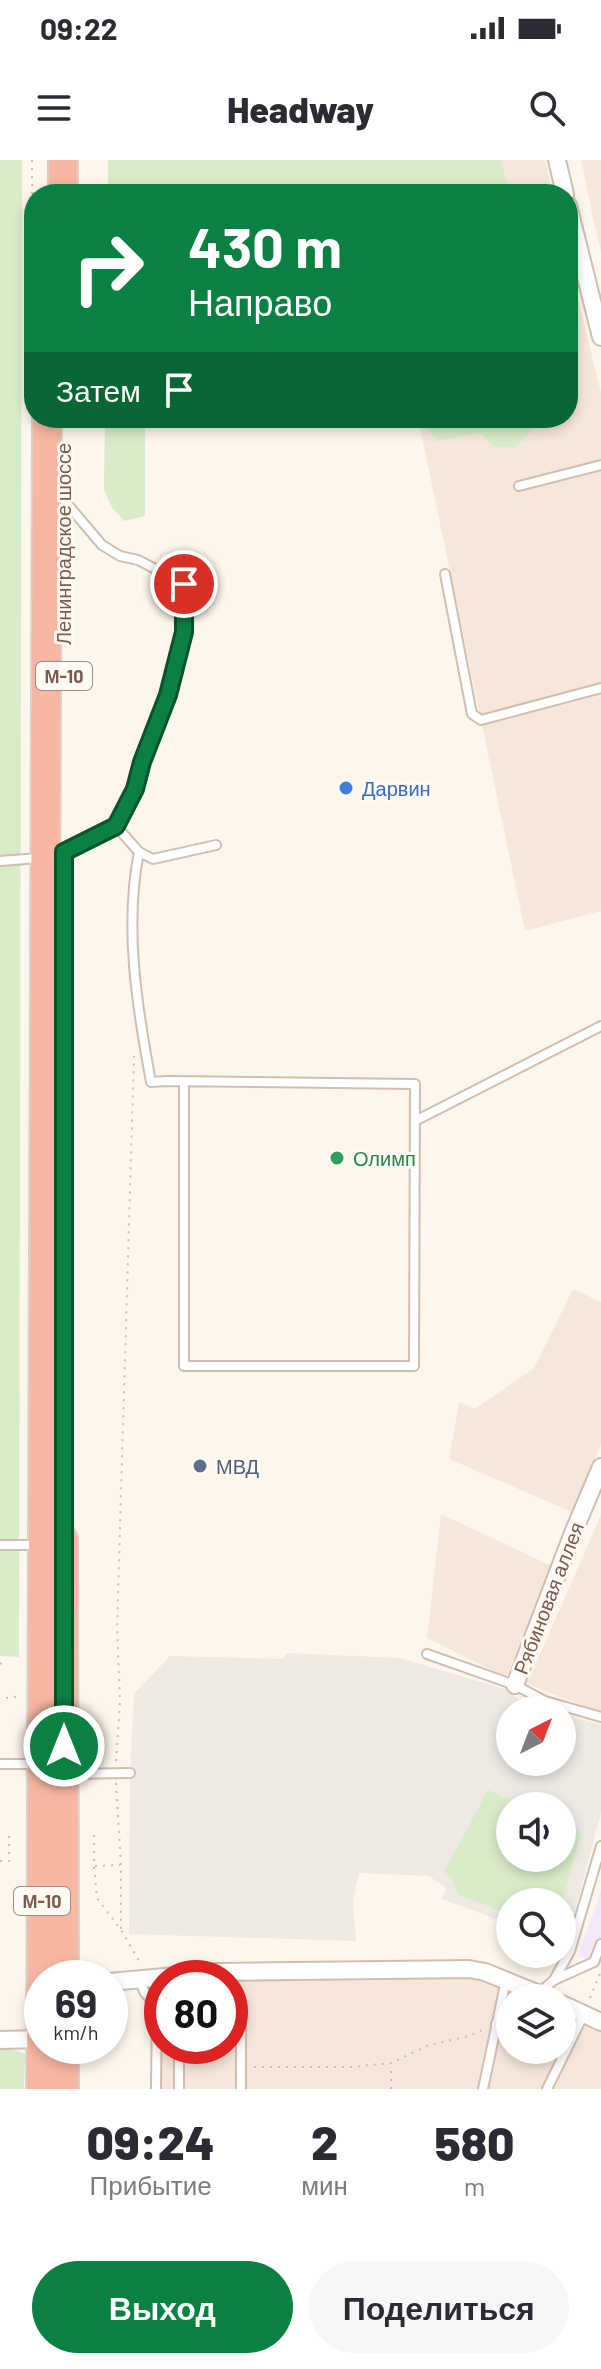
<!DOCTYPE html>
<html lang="ru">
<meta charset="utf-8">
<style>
body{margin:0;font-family:Barlow,sans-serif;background:#f7f7f7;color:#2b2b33;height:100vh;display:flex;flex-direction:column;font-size:30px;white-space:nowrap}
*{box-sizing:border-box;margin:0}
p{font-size:26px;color:#7c7c81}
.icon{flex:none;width:44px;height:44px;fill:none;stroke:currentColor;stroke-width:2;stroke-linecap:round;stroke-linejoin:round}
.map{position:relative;height:1929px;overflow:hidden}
.side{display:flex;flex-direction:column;background:#fff;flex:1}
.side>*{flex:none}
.guide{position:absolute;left:24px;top:24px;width:554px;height:244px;border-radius:32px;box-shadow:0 4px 12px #0003;background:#0b8043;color:#fff;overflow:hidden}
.needle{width:52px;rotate:42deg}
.tools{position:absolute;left:496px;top:1536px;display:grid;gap:16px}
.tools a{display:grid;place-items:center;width:80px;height:80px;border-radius:50%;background:#fff;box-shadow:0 4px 12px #0003;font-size:40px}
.speed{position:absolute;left:24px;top:1800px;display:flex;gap:16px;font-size:40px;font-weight:700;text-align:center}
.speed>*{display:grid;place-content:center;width:104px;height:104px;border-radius:50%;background:#fff;box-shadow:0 4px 12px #0003;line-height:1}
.speed small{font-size:20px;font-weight:400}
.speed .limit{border:12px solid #d22;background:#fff;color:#111}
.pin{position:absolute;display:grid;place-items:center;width:68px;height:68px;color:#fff;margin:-34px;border:4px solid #fff;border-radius:50%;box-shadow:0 2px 8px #0007}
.me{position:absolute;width:88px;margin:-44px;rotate:0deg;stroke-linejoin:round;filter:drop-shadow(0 0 6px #0008)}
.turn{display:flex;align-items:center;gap:28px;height:168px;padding:0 32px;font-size:36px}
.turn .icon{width:104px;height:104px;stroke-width:2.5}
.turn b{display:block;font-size:56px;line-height:68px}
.then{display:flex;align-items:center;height:76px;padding:0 32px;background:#0003;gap:16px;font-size:30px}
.eta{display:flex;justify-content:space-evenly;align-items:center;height:136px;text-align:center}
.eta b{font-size:48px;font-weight:800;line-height:56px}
.cta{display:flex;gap:16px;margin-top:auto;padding:16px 32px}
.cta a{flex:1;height:92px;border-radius:48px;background:#0b8043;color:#fff;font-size:32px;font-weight:800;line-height:92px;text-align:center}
.cta a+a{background:#f7f7f7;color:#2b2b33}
.status{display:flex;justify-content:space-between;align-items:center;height:56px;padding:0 40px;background:#fff;direction:ltr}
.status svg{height:22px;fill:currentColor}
header{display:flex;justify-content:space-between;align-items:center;height:104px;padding:0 32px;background:#fff;font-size:36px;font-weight:800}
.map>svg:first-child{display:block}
.residential{fill:#f5e8da;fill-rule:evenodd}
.industrial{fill:#efe9e4;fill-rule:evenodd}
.education{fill:#f3e8fa}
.green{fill:#d8ecc9}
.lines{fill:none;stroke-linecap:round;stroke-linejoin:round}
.lane-casing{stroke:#d1beb0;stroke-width:12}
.street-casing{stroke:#d1beb0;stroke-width:20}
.highway-casing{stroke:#dad1cd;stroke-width:32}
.path{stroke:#d9b8a5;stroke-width:2;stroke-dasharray:2 6;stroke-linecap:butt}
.lane{stroke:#fff;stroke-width:8}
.street{stroke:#fff;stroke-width:16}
.highway{stroke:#f7b7a3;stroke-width:28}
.route-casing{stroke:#07532c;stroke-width:20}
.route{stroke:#0b8043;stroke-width:14}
.shop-dot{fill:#3f7fe0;stroke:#fffaf3;stroke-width:3}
.leisure-dot{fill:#2e9e5b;stroke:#fffaf3;stroke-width:3}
.service-dot{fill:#5c6f8a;stroke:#fffaf3;stroke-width:3}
.labels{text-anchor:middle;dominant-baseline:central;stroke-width:6;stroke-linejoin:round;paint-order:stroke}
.shield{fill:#fffaf3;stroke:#a28b7f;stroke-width:2}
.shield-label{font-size:18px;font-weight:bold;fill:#7a5c4d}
.street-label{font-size:20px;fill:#7a5c4d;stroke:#fffaf3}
.shop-label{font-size:20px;fill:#366cbe;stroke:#fffaf3;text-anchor:start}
.leisure-label{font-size:20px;fill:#27864d;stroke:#fffaf3;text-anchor:start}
.service-label{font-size:20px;fill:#4e5e75;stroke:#fffaf3;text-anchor:start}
</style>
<div class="status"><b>09:22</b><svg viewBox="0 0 49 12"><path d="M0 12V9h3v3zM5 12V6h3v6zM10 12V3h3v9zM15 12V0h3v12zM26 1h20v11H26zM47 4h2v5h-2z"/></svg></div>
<header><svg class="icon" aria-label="menu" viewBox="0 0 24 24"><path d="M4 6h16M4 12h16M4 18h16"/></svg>Headway<svg class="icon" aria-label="search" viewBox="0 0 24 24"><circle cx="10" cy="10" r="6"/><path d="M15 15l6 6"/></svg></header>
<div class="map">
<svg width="601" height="1929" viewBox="0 0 601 1929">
<rect width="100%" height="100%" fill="#fdf6ec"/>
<!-- residential -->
<g class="residential">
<path d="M350,0H545L553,34H357Z"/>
<path d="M581,0H601V91L595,67Z"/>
<path d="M568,97L601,233V751L525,771L418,258H568Z"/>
<path d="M573,1129L601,1142V1284L574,1353L449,1299L459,1242L475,1249L534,1208Z"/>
<path d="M441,1354L552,1406L506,1517L427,1478Z"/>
<path d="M601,1355V1552L527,1524Z"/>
<path d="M469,1809L549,1838H510V1890H562V1844L601,1862V1929H156L157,1847L142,1828L166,1816ZM162,1818H230V1886H162Z"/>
</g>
<!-- industrial -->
<path class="industrial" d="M287,1493L400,1498L508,1530L520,1541L551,1550H510V1602H562V1553L601,1565V1653L566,1784L562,1783V1742H510V1764L442,1739L446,1728L429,1716L359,1713L353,1742L356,1781L129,1774L130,1613L134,1534L170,1496L282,1499ZM510,1646H562V1698H510Z"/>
<!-- education -->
<path class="education" d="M601,1731V1804L578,1796Z"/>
<!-- green -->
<g class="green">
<path d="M0,0H22L19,1497L0,1496Z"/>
<path d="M108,0H501L510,34H108Z"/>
<path d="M105,258H145V356L124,361L111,346L104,329Z"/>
<path d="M307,258H545L515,287H494L480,273L438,281L417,259Z"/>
<path d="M488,1630L524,1646H510V1698H562V1663L581,1672L562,1742H510V1754L458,1735L453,1720L444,1712Z"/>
<path d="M0,1885L25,1894L24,1929H0Z"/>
</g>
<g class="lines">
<defs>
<g id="lane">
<path d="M519,326L601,305"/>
<path d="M63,339L102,385L120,396L138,400L184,424V472L168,535L142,602L135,629L116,666L64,692"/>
<path d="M445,414L472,554L481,560L601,528"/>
<path d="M116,666L139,692L153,699L216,685"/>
<path d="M139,692C124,767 137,847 151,922L167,921L415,924L414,1206H184V922"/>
<path d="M0,701L39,698"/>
<path d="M415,961L601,866"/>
<path d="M0,1385H39"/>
<path d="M427,1494L515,1525L545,1541L601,1557"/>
<path d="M0,1604H39"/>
<path d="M66,1614L130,1613"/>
<path d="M139,1820L145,1833L157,1847L156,1929"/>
<path d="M554,1820L570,1791L601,1686"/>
<path d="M539,1833L554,1820L594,1802L601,1784"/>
<path d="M230,1850H241V1929"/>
<path d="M496,1864L510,1870"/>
<path d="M179,1929V1886"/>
<path d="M483,1929L506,1820"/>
<path d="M547,1929L584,1854"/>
</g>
<g id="street">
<path d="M557,0L565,34"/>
<path d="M568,45L601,177"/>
<path d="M515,1525L573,1373L601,1307"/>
<path d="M110,1822L219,1812L469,1809L485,1812L549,1838"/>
<path d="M562,1844L601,1862"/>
<path d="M0,1880L42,1879"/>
</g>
<g id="highway">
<path d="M63,34V0"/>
<path d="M63,1379L64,1818"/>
<path d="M41,1929L47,258"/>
<path d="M64,1929V1886"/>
</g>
</defs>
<!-- lane casing -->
<use href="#lane" class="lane-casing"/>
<!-- street casing -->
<use href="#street" class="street-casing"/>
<!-- highway casing -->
<use href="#highway" class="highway-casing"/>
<!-- path -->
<g class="path">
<path d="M32,0L33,243"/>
<path d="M0,1503L6,1507"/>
<path d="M6,1538L21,1536"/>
<path d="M116,1601L120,1542L117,1468L134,896"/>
<path d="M116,1623L121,1705V1770"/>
<path d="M94,1675V1706L97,1738L121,1770L141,1804"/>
<path d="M0,1701H9V1674"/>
<path d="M95,1706L120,1705"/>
<path d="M590,1838L601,1811"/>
<path d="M254,1907H352L391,1903L429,1885L465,1877L485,1869"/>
<path d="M391,1929V1905"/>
</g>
<!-- lane -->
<use href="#lane" class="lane"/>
<!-- street -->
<use href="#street" class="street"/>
<!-- highway -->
<use href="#highway" class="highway"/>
</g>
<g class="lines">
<defs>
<path id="route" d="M64,1586V692L116,666L135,629L142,602L168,535L184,472V424"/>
</defs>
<!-- route casing -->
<use href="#route" class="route-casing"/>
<!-- route -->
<use href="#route" class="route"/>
</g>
<!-- markers -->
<circle class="shop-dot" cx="346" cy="628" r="8"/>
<circle class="leisure-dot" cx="337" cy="998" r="8"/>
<circle class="service-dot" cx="200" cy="1306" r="8"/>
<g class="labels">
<!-- shield labels -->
<g class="shield">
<rect x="36" y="502" width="56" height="28" rx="6"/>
<rect x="14" y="1727" width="56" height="28" rx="6"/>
</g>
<g class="shield-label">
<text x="64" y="516">М-10</text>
<text x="42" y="1741">М-10</text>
</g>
<!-- street labels -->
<g class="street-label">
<text transform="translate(63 384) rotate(-90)">Ленинградское шоссе</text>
<text transform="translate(548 1438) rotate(-69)">Рябиновая аллея</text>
</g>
<!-- shop labels -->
<g class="shop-label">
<text x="362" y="628">Дарвин</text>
</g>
<!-- leisure labels -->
<g class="leisure-label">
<text x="353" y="998">Олимп</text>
</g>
<!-- service labels -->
<g class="service-label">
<text x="216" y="1306">МВД</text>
</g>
</g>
</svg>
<div class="tools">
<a><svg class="needle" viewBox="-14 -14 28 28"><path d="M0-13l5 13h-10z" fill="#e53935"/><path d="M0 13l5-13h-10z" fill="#7c7c81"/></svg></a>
<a><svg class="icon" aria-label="sound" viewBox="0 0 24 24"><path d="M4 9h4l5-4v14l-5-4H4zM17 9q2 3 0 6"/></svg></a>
<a><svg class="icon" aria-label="search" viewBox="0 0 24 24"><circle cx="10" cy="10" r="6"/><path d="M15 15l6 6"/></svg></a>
<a><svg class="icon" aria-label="layers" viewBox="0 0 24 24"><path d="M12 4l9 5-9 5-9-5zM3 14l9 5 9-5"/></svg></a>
</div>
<div class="speed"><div>69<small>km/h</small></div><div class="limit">80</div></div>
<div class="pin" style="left:184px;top:424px;background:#d93025"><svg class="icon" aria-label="arrive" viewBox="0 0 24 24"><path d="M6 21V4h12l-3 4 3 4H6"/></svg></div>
<svg class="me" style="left:64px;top:1586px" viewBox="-20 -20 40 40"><circle r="17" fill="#0b8043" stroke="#fff" stroke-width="3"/><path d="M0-11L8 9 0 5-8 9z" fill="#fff"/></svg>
<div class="guide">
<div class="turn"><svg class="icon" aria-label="right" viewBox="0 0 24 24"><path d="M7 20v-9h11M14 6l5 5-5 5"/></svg><div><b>430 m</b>Направо</div></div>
<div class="then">Затем<svg class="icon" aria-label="arrive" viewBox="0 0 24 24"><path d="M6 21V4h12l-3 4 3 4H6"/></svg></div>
</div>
</div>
<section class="side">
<div class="eta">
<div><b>09:24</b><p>Прибытие</p></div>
<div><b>2</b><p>мин</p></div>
<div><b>580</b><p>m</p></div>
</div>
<div class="cta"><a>Выход</a><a>Поделиться</a></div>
</section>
